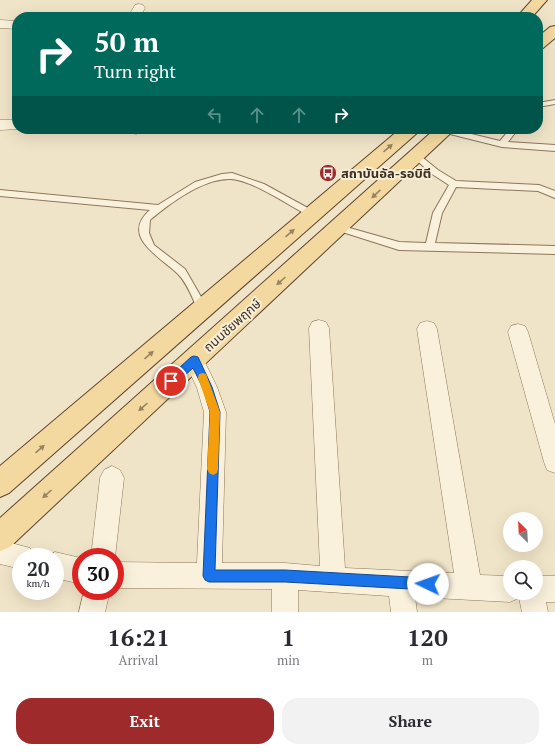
<!DOCTYPE html>
<meta charset="utf-8">
<style>
body{margin:0;font-family:"PT Serif","Noto Sans Thai",serif;background:#f2f2f3;color:#2b2b33;height:100vh;display:flex;flex-direction:column;font-size:15px;white-space:nowrap}
*{box-sizing:border-box;margin:0}
p{font-size:13px;color:#7c7c81}
.icon{flex:none;width:22px;height:22px;fill:none;stroke:currentColor;stroke-width:2;stroke-linecap:round;stroke-linejoin:round}
.map{position:relative;height:612px;overflow:hidden}
.sheet{display:flex;flex-direction:column;background:#fff;flex:1}
.sheet>*{flex:none}
.hud{position:absolute;left:12px;top:12px;width:531px;height:122px;border-radius:16px;box-shadow:0 4px 16px #0002;background:#00695c;color:#fff;overflow:hidden}
.needle{width:26px;rotate:336deg}
.fabs{position:absolute;left:503px;top:512px;display:grid;gap:8px}
.fabs a{display:grid;place-items:center;width:40px;height:40px;border-radius:50%;background:#fff;box-shadow:0 4px 16px #0002;font-size:20px}
.speed{position:absolute;left:12px;top:548px;display:flex;gap:8px;font-size:20px;font-weight:700;text-align:center}
.speed>*{display:grid;place-content:center;width:52px;height:52px;border-radius:50%;background:#fff;box-shadow:0 4px 16px #0002;line-height:1}
.speed small{font-size:10px;font-weight:400}
.speed .limit{border:6px solid #d22;background:#fff;color:#111}
.pin{position:absolute;display:grid;place-items:center;width:34px;height:34px;color:#fff;margin:-17px;border:2px solid #fff;border-radius:50%;box-shadow:0 1px 4px #0007}
.me{position:absolute;width:44px;margin:-22px;rotate:273deg;stroke-linejoin:round;filter:drop-shadow(0 0 3px #0008)}
.turn{display:flex;align-items:center;gap:14px;height:84px;padding:0 16px;font-size:18px}
.turn .icon{width:52px;height:52px;stroke-width:2.5}
.turn b{display:block;font-size:28px;line-height:34px}
.lanes{display:flex;align-items:center;height:38px;padding:0 16px;background:#0003;justify-content:center;gap:20px;direction:ltr}
.lanes .off{opacity:.35}
.eta{display:flex;justify-content:space-evenly;align-items:center;height:68px;text-align:center}
.eta b{font-size:24px;font-weight:800;line-height:28px}
.cta{display:flex;gap:8px;margin-top:auto;padding:8px 16px}
.cta a{flex:1;height:46px;border-radius:16px;background:#9e2a2b;color:#fff;font-size:16px;font-weight:800;line-height:46px;text-align:center}
.cta a+a{background:#f2f2f3;color:#2b2b33}
.map>svg:first-child{display:block}
.lines{fill:none;stroke-linecap:round;stroke-linejoin:round}
.lane-casing{stroke:#8d765c;stroke-width:2}
.street-casing{stroke:#8d765c;stroke-width:1}
.primary-casing{stroke:#5b4430;stroke-width:2}
.lane{fill:#faf1dc;fill-rule:evenodd}
.street{fill:#faf1dc;fill-rule:evenodd}
.primary{fill:#f3d9a0;fill-rule:evenodd}
.oneway{fill:#988460}
.route{fill:#1a73e8;stroke:#114b97}
.slow{fill:#f59e0b}
.labels{text-anchor:middle;dominant-baseline:central;stroke-width:4;stroke-linejoin:round;paint-order:stroke}
.poi-label{font-size:13px;font-weight:bold;fill:#3d2e20;stroke:#f7eed8;text-anchor:start}
.street-label{font-size:13px;fill:#3d2e20;stroke:#f7eed8}
</style>
<div class="map">
<svg width="555" height="612" viewBox="0 0 555 612">
<rect width="100%" height="100%" fill="#f0e4c8"/>
<g class="lines">
<defs>
<g id="lane">
<path d="M555,100V104L538,107V103Z"/>
<path d="M442,129H451L500,141L510,129H518L508,142L555,145V151L502,147L442,132Z"/>
<path d="M417,153L438,170L456,181L539,185L555,191V198L538,191L456,187L442,213L435,243L555,246V254L399,250L336,230L334,228L336,226L339,225L399,242L426,243L433,213L449,185L432,174L414,158L413,156Z"/>
<path d="M232,173L264,184L315,212L316,214L312,217L309,216C290,206 252,180 231,179C204,178 170,203 150,220L149,233L154,245L185,269L208,309L207,312L203,313L199,312C193,300 188,284 178,274C162,258 119,237 150,210L0,196V190L158,205L195,182L222,174Z"/>
</g>
<g id="street">
<path d="M139,4L143,5L145,8L140,17H128L135,5Z"/>
<path d="M0,20L17,21V29L0,28Z"/>
<path d="M0,120H17V129H20L0,130Z"/>
<path d="M126,129H143L141,132L136,134L128,132Z"/>
<path d="M319,320L326,322L329,328L345,568L454,573L417,329L420,323L427,321L434,323L437,329L480,575L510,576V593H536V576H555V602H546L548,612H522L519,598L510,602L415,597L417,612H391L389,596L298,590V612H272V589L115,588V562L197,563L204,412L197,388L184,360L187,354L194,351L201,354L217,387L226,412L222,563H285L320,566L309,328L312,322Z"/>
<path d="M518,324L525,326L528,332L555,424V473L547,470L544,462L508,332L511,326Z"/>
<path d="M112,466L120,470L124,478L115,557H91L100,478L104,470Z"/>
<path d="M0,540L30,548L33,557H21V569L0,564Z"/>
<path d="M55,552L81,558V584L55,578V557H46Z"/>
<path d="M84,591H110L105,612H79Z"/>
</g>
<g id="primary">
<path d="M532,0H547L532,17H517Z"/>
<path d="M555,26V38L543,48L538,49V37L550,27Z"/>
<path d="M400,129H420L417,133L9,493L0,497V466Z"/>
<path d="M435,129H455L10,547L0,551V518Z"/>
</g>
</defs>
<!-- lane casing -->
<use href="#lane" class="lane-casing"/>
<!-- street casing -->
<use href="#street" class="street-casing"/>
<!-- primary casing -->
<use href="#primary" class="primary-casing"/>
<!-- lane -->
<use href="#lane" class="lane"/>
<!-- street -->
<use href="#street" class="street"/>
<!-- primary -->
<use href="#primary" class="primary"/>
</g>
<!-- one-way arrows -->
<defs><path id="oneway-solid" d="M-6-.8H1V-3.2L6.5 0L1 3.2V.8H-6Z"/></defs>
<g class="oneway">
<use href="#oneway-solid" transform="translate(388 148) rotate(-41)"/>
<use href="#oneway-solid" transform="translate(376 194) rotate(137)"/>
<use href="#oneway-solid" transform="translate(290 233) rotate(-41)"/>
<use href="#oneway-solid" transform="translate(281 281) rotate(138)"/>
<use href="#oneway-solid" transform="translate(149 355) rotate(-41)"/>
<use href="#oneway-solid" transform="translate(143 407) rotate(138)"/>
<use href="#oneway-solid" transform="translate(40 449) rotate(-41)"/>
<use href="#oneway-solid" transform="translate(47 494) rotate(138)"/>
</g>
<!-- route -->
<path class="route" d="M194,356L198,357L212,387L220,412L215,570H285L428,578L433,580L434,584L433,589L428,590L285,582H209L205,580L203,576L210,412L203,388L193,368L175,384L171,386L168,384L166,381L168,378L191,357Z"/>
<!-- slow -->
<path class="slow" d="M203,373L206,374L220,412L218,469L217,473L213,475L209,473L207,469L210,412L198,378L199,374Z"/>
<!-- icons -->
<defs>
<symbol id="bus-disc" viewBox="-11 -11 22 22"><circle r="9.5" fill="#9e2a2b" stroke="#f7eed8"/><path d="M-5-6H5V4H4V6H2V4H-2V6H-4V4H-5ZM-3.5-4V0h7V-4ZM-3.5 1.2v1.5H-2V1.2ZM2 1.2v1.5H3.5V1.2Z" fill="#fff"/></symbol>
</defs>
<g fill-rule="evenodd">
<use href="#bus-disc" x="318" y="163" width="20" height="20"/>
</g>
<g class="labels">
<!-- poi labels -->
<g class="poi-label">
<text x="341" y="173">สถาบันอัล-รอบิตี</text>
</g>
<!-- street labels -->
<g class="street-label">
<text transform="translate(232 325) rotate(-42)">ถนนชัยพฤกษ์</text>
</g>
</g>
</svg>
<div class="fabs">
<a><svg class="needle" viewBox="-14 -14 28 28"><path d="M0-13l5 13h-10z" fill="#e53935"/><path d="M0 13l5-13h-10z" fill="#7c7c81"/></svg></a>
<a><svg class="icon" aria-label="search" viewBox="0 0 24 24"><circle cx="10" cy="10" r="6"/><path d="M15 15l6 6"/></svg></a>
</div>
<div class="speed"><div>20<small>km/h</small></div><div class="limit">30</div></div>
<div class="pin" style="left:171px;top:381px;background:#d93025"><svg class="icon" aria-label="arrive" viewBox="0 0 24 24"><path d="M6 21V4h12l-3 4 3 4H6"/></svg></div>
<svg class="me" style="left:428px;top:584px" viewBox="-20 -20 40 40"><circle r="19" fill="#fff"/><path d="M0-13L10 11 0 6-10 11z" fill="#1a73e8"/></svg>
<div class="hud">
<div class="turn"><svg class="icon" aria-label="right" viewBox="0 0 24 24"><path d="M7 20v-9h11M14 6l5 5-5 5"/></svg><div><b>50 m</b>Turn right</div></div>
<div class="lanes"><svg class="icon off" aria-label="left" viewBox="0 0 24 24"><path d="M17 20v-9H6M10 6l-5 5 5 5"/></svg><svg class="icon off" aria-label="ahead" viewBox="0 0 24 24"><path d="M12 20V5M6 11l6-6 6 6"/></svg><svg class="icon off" aria-label="ahead" viewBox="0 0 24 24"><path d="M12 20V5M6 11l6-6 6 6"/></svg><svg class="icon" aria-label="right" viewBox="0 0 24 24"><path d="M7 20v-9h11M14 6l5 5-5 5"/></svg></div>
</div>
</div>
<section class="sheet">
<div class="eta">
<div><b>16:21</b><p>Arrival</p></div>
<div><b>1</b><p>min</p></div>
<div><b>120</b><p>m</p></div>
</div>
<div class="cta"><a>Exit</a><a>Share</a></div>
</section>
